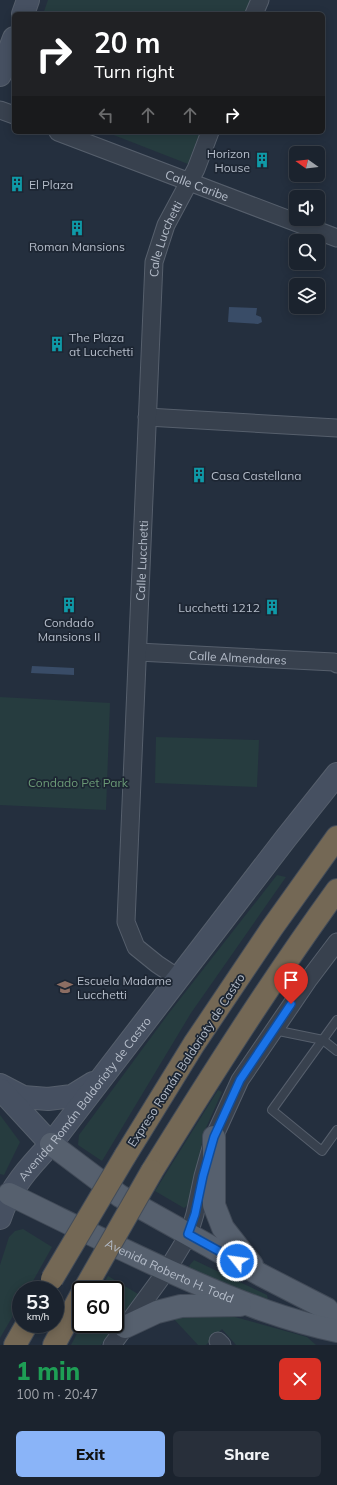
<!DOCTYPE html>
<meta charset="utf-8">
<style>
body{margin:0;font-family:Mulish,sans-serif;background:#282f3a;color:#f1f3f6;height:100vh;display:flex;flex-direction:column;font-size:15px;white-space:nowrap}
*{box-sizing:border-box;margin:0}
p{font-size:13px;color:#a0a4aa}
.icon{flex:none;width:22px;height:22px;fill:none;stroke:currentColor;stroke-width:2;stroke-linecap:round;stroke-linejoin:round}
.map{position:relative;height:1345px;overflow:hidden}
.panel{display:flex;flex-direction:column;background:#1b232e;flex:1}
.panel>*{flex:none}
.guide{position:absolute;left:12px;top:12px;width:313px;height:122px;border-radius:6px;box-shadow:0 2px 10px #0003,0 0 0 1px #39404a;background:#202124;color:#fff;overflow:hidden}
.needle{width:26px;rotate:284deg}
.fabs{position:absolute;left:289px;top:146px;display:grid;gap:8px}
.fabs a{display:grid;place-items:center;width:36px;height:36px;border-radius:6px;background:#1b232e;box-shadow:0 2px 10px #0003,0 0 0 1px #39404a;font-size:20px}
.speed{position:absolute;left:12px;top:1281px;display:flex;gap:8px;font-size:20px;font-weight:700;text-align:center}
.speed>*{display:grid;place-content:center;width:52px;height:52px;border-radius:50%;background:#1b232e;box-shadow:0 2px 10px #0003,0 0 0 1px #39404a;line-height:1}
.speed small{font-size:10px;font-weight:400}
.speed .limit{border:2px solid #111;border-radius:6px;background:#fff;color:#111}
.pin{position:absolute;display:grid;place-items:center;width:34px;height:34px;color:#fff;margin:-41px -17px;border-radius:50% 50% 50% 0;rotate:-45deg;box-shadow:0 0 4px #0007}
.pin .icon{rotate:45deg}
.me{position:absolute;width:44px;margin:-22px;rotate:300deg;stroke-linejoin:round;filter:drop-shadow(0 0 3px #0008)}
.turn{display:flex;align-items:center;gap:14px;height:84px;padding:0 16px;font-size:18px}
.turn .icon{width:52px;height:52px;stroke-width:2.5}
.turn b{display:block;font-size:28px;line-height:34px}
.lanes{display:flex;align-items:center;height:38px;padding:0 16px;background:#0003;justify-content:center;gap:20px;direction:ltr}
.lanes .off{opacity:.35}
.round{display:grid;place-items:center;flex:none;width:42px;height:42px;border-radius:6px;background:#282f3a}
.head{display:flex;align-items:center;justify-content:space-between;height:68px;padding:0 16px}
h1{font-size:24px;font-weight:800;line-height:30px;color:#1e9e55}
.cta{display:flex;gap:8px;margin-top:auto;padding:8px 16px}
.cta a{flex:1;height:46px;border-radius:6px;background:#8ab4f8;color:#111;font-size:16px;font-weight:800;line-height:46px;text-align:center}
.cta a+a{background:#282f3a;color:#f1f3f6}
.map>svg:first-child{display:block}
.green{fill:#263c3f}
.water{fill:#394c67}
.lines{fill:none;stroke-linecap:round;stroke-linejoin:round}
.lane-casing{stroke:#565f6c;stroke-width:10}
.street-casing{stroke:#565f6c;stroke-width:19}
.secondary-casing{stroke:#565f6c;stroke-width:24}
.primary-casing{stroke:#414a57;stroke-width:24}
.highway-casing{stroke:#434c59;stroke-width:24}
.lane{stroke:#38414e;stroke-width:8}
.street{stroke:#38414e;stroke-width:17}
.secondary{stroke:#465061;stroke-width:22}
.primary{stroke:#56606e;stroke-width:22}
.highway{stroke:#746855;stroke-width:22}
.highway-bridge-casing{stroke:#434c59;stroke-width:24;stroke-linecap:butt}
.highway-bridge{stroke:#746855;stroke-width:22}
.route-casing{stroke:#114b97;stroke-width:10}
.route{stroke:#1a73e8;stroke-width:7}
.labels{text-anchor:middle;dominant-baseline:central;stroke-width:3.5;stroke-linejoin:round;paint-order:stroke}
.poi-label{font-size:12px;fill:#b4bcc9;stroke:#1d2633;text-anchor:start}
.street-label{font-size:12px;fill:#b4bcc9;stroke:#1d2633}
.park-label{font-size:12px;fill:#6b9a76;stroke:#1d2633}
</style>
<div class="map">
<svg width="337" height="1345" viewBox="0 0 337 1345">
<rect width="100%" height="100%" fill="#242f3e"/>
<!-- green -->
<g class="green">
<path d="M48,0H251L245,14H43Z"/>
<path d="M106,132H200L188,164Z"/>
<path d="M0,697L110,703L106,810L0,805Z"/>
<path d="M156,737L259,740L257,787L155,783Z"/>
<path d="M277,875L286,877L191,1013L102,1161L78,1145L79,1135L169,1013Z"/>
<path d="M218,1090L222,1092L205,1130L188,1205L184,1208L155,1191Z"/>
<path d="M0,1115L20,1142L4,1175L0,1174Z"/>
<path d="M23,1229L52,1247L28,1290H21V1302L0,1338V1265L9,1237L15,1231Z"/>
<path d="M194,1260L267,1295L268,1299L264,1301L191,1270L189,1266Z"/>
<path d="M108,1276L138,1294L101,1345H71L82,1324H115V1290H100Z"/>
<path d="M224,1314L307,1337L316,1345H236L222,1329L206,1345H198L172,1317Z"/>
</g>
<!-- water -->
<g class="water">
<path d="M229,307L257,308L256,315L261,317L262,322L258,324L228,322Z"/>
<path d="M32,666L74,668V675L31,673Z"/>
</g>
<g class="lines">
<defs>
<g id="lane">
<path d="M337,1020L272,1110L322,1151L337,1130"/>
<path d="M274,1030L323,1040L337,1051"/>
</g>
<g id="street">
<path d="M254,14L260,0"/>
<path d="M0,110L14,115"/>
<path id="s1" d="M58,132L337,238"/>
<path d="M147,417L337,428"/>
<path id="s2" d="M138,652L334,662L337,664"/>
<path id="s3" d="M178,978L157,964L136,947L126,922L154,262L166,225L196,169L210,132"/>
<path d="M218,1341L222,1345"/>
<path d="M112,1345L167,1270L189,1234L195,1214L203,1176L214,1137L240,1080L309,979L337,942"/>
</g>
<g id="secondary">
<path d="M23,14L28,0"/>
<path d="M0,75L14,38"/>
<path d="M0,1085L23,1097L48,1099L72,1096L93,1083"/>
<path d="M1,1090L51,1144"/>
<path id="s4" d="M0,1218C9,1189 30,1166 51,1144L286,838L337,774"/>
</g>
<g id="primary">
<path d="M214,1137V1205L223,1228L252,1265"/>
<path d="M51,1144L120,1196L261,1275L327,1309L337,1322"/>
<path id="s5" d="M9,1194C71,1224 133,1256 196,1283C242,1303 288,1321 337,1331"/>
<path d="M125,1327L157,1312L181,1306L240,1305"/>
</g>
<g id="highway">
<path d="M125,1156L194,1044L272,928L337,837"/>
<path d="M152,1171C211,1076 271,981 337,890"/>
<path d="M15,1345L27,1324"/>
<path d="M54,1345L81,1295"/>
</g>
</defs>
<!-- lane casing -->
<use href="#lane" class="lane-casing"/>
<!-- street casing -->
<use href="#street" class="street-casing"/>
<!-- secondary casing -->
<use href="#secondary" class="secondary-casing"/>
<!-- primary casing -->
<use href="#primary" class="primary-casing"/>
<!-- highway casing -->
<use href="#highway" class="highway-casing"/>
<!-- lane -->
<use href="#lane" class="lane"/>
<!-- street -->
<use href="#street" class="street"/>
<!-- secondary -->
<use href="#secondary" class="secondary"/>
<!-- primary -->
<use href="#primary" class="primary"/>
<!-- highway -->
<use href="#highway" class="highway"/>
<defs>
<g id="highway-bridge">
<path d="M52,1279L125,1156"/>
<path d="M84,1290L152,1171"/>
</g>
</defs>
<!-- highway-bridge casing -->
<use href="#highway-bridge" class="highway-bridge-casing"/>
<!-- highway-bridge -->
<use href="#highway-bridge" class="highway-bridge"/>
</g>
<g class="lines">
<defs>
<path id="route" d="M237,1261L188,1234L195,1214L203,1176L214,1137L240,1080L291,1004"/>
</defs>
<!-- route casing -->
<use href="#route" class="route-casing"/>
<!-- route -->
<use href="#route" class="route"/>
</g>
<!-- icons -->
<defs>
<symbol id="building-bare" viewBox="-9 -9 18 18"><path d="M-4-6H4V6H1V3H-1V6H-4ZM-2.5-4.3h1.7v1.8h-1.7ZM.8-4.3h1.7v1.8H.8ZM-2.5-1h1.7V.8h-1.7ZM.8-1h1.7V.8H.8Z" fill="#0f9aa8" stroke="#1d2633" stroke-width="2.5" paint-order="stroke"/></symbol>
<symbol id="school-bare" viewBox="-9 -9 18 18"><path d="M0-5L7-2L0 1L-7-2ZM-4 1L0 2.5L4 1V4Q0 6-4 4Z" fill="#8d6e63" stroke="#1d2633" stroke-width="2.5" paint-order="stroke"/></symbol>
</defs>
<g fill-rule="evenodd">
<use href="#building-bare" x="251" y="149" width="22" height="22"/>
<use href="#building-bare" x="6" y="173" width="22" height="22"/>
<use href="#building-bare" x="66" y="217" width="22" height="22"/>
<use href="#building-bare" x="46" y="333" width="22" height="22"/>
<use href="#building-bare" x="188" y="464" width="22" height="22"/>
<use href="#building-bare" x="58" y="594" width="22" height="22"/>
<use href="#building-bare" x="261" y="596" width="22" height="22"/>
<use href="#school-bare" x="54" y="976" width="22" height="22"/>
</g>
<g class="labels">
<!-- poi labels -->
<g class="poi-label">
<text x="250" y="153" text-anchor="end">Horizon<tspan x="250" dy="14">House</tspan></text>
<text x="29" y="184">El Plaza</text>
<text x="77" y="246" text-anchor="middle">Roman Mansions</text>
<text x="69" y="337">The Plaza<tspan x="69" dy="14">at Lucchetti</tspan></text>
<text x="211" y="475">Casa Castellana</text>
<text x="260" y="607" text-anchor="end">Lucchetti 1212</text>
<text x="69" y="622" text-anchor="middle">Condado<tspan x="69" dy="14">Mansions II</tspan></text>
<text x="77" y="980">Escuela Madame<tspan x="77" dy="14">Lucchetti</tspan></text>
</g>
<!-- street labels -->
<g class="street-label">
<text stroke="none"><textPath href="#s1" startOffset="149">Calle Caribe</textPath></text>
<text stroke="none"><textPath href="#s3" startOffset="765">Calle Lucchetti</textPath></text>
<text stroke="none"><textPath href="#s3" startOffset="441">Calle Lucchetti</textPath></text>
<text stroke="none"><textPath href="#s2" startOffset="100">Calle Almendares</textPath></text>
<text transform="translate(186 1060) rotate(-57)">Expreso Román Baldorioty de Castro</text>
<text stroke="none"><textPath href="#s4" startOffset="147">Avenida Román Baldorioty de Castro</textPath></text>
<text stroke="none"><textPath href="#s5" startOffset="178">Avenida Roberto H. Todd</textPath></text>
</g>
<!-- park labels -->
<g class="park-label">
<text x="78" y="782">Condado Pet Park</text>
</g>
</g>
</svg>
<div class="fabs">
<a><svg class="needle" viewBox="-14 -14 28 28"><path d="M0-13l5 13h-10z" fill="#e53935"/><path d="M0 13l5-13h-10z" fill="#a0a4aa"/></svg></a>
<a><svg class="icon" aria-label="sound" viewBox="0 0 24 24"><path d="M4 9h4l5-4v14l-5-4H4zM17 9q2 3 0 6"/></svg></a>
<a><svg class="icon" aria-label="search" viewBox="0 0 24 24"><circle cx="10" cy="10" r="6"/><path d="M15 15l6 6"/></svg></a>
<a><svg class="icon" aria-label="layers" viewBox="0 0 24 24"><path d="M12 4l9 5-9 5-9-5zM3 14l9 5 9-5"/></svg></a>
</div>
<div class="speed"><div>53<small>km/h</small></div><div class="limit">60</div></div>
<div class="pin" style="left:291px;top:1004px;background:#d93025"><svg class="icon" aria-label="arrive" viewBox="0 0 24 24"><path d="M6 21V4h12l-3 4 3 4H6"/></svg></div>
<svg class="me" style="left:237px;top:1261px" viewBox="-20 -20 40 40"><circle r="17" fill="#1a73e8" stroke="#fff" stroke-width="3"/><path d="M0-11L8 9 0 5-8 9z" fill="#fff"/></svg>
<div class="guide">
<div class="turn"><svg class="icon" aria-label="right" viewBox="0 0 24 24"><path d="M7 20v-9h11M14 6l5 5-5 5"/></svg><div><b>20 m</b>Turn right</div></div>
<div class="lanes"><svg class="icon off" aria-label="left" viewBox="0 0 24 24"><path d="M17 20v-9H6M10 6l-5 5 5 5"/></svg><svg class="icon off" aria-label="ahead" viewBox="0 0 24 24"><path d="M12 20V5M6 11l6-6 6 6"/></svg><svg class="icon off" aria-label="ahead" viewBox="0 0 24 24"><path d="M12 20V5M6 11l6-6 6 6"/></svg><svg class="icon" aria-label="right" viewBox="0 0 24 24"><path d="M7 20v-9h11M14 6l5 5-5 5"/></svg></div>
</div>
</div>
<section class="panel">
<div class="head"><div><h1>1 min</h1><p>100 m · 20:47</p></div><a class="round" style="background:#d93025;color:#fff"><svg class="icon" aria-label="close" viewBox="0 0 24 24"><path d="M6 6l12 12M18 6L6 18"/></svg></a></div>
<div class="cta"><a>Exit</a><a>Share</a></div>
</section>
